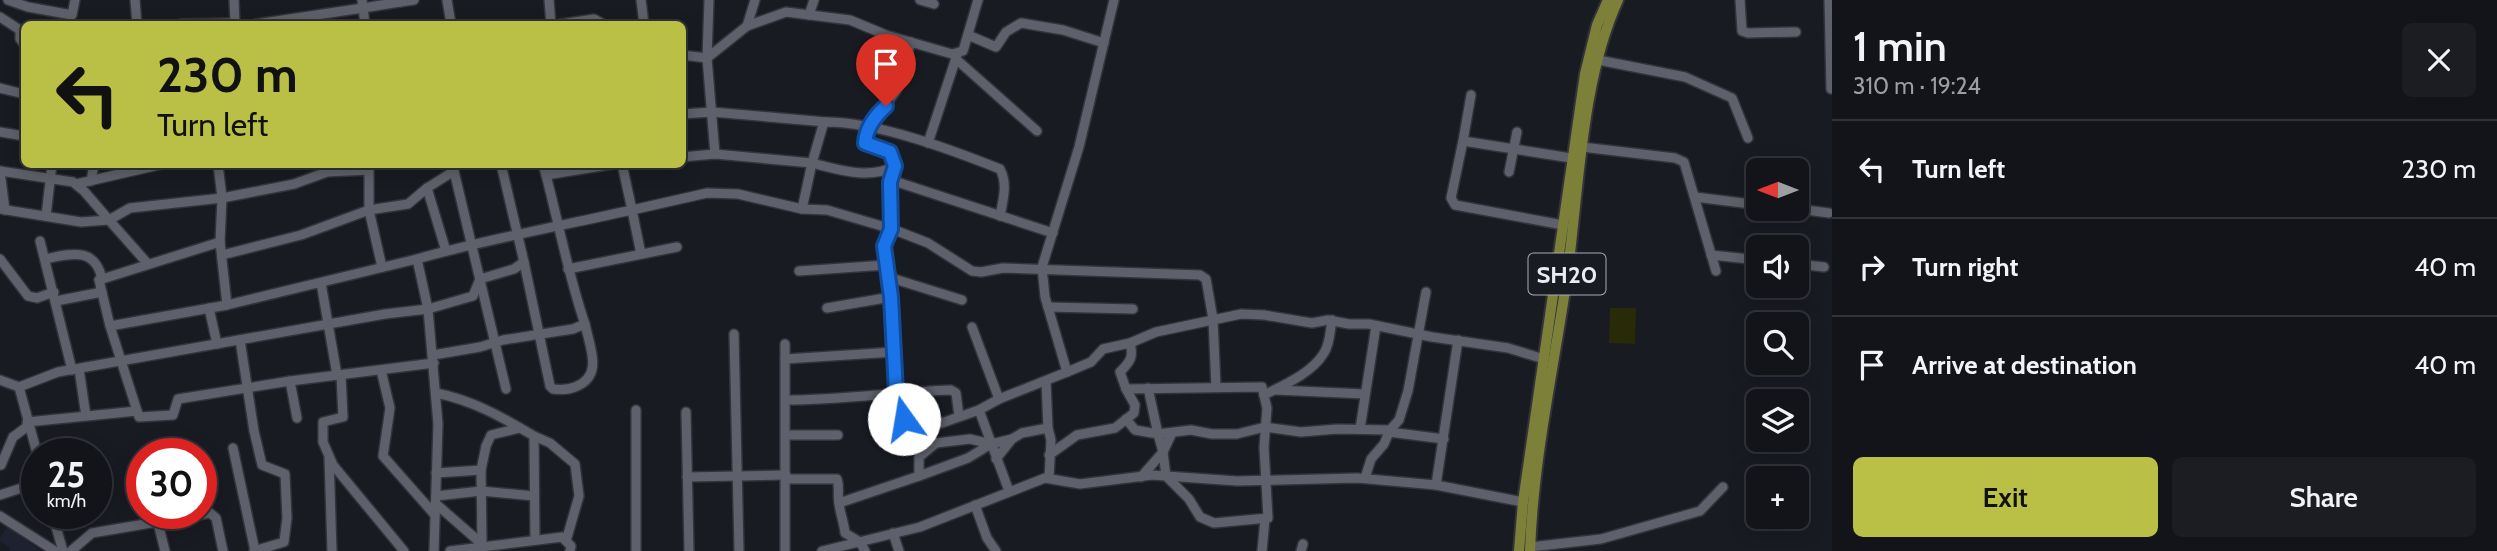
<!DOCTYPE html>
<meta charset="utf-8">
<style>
body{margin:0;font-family:Cabin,sans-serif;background:#1c1d23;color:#f1f3f6;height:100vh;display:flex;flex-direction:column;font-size:26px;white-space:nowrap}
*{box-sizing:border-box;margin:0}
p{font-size:23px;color:#9d9ea2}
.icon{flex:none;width:38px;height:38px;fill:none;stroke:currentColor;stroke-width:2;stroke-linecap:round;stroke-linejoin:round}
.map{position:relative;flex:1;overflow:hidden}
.side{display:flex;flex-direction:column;background:#13141a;width:665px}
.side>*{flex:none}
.top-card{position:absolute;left:21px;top:21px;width:665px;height:147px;border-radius:10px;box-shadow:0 4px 18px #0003,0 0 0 2px #323339;background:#bac045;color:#111;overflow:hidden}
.needle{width:46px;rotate:270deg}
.buttons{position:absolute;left:1746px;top:158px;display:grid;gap:14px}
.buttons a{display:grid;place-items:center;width:63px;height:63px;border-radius:10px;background:#13141a;box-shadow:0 4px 18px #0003,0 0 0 2px #323339;font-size:35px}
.speed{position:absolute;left:21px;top:438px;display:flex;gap:14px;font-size:35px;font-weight:700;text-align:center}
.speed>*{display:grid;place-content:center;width:91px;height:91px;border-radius:50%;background:#13141a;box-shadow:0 4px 18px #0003,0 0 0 2px #323339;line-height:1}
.speed small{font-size:18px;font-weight:400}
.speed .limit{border:10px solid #d22;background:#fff;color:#111}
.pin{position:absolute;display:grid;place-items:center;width:60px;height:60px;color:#fff;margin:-72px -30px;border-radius:50% 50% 50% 0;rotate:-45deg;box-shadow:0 0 7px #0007}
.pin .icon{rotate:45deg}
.me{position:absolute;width:77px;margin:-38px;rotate:347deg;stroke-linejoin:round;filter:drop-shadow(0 0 5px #0008)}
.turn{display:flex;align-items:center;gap:24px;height:147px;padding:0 21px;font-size:32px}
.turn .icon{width:91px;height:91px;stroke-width:2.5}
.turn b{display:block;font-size:49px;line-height:60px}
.round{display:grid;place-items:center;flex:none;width:74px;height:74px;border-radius:10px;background:#1c1d23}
.summary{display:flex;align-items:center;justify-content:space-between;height:119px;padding:0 21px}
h1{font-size:42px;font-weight:600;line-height:52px}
.primary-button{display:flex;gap:14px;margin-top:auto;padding:14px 21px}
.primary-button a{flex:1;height:80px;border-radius:10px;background:#bac045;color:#111;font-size:28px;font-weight:600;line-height:80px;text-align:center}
.primary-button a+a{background:#1c1d23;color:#f1f3f6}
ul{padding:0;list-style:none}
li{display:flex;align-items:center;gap:21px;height:98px;padding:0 21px;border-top:2px solid #323339}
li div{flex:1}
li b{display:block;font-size:26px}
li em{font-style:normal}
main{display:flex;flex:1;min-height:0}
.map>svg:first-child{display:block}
.built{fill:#1e212f}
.green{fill:#292a07}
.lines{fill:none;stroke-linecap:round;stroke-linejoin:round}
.minor-casing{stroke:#33343a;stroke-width:12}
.major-casing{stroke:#33343a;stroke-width:14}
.minor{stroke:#5e616b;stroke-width:9}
.major{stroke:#7d8038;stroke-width:10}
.route-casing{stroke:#114b97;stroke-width:18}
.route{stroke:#1a73e8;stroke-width:12}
.labels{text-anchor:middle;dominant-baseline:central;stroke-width:7;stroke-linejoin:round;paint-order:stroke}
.shield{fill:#191b23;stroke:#abadb4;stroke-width:2}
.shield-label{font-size:24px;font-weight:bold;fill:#eaecf2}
</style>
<main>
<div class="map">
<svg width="1832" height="551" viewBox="0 0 1832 551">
<rect width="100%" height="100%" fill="#191b23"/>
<!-- built -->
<path class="built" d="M8,526L40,551H9L10,548L0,541V537Z"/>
<!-- green -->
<path class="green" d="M1610,308H1636L1635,344L1609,343Z"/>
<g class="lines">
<defs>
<g id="minor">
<path d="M8,0L28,7L72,15L75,0"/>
<path d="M135,0L137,24"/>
<path d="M234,0L235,24"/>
<path d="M362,0L363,8L400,2L399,0"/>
<path d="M447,0L451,24"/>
<path d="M549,0L551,24"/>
<path d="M641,0L644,24"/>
<path d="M709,0L707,58L715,154"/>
<path d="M920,0L934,4"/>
<path d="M1740,0L1742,31L1748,33L1796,32"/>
<path d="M1829,0L1831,89"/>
<path d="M400,2L414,0"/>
<path d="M809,15L814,0"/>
<path d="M0,17L20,30V39L24,44"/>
<path d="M181,24L235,23"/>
<path d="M256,24L363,8L365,24"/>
<path d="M561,24L594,19L603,24"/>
<path d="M747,26L755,0"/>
<path d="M968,35L996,47L1006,32L1021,23L1063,30L1104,43"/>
<path d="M911,42C906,57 904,78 896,91C885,108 867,121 865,143L890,152L895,166L889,182L892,229L928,243L972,271L981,272L1003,268L1200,275L1206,279L1213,319L1216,387"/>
<path d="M682,55L707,58L747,26L786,12L850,20L886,35L952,54L963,51L978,0"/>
<path d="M956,59L1037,131"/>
<path d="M1593,59L1685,77L1732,98L1748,138"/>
<path d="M0,88L24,94"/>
<path d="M1471,95L1463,141L1571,158"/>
<path d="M682,114L712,112L826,122"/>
<path d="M0,132L24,136"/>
<path d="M1463,141L1451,198L1455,205L1563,225"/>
<path d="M928,143L957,55"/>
<path d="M1582,147L1675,158L1684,162L1716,271"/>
<path d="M682,157L715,154L812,163L823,125L826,122C878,122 952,150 1000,169C1008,184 1003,200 1000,216"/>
<path d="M501,164L524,262L514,269L480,279L473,296L428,309L417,259C488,239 560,226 632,210L641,254"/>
<path d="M622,164L632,210L707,193L738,194L802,209L827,210L892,229L884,246L891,297L896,392L907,431L916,439L936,443L919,457V476L968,458L991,444L1012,439"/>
<path d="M0,171L73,182L84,191L109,220"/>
<path d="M0,171L5,210"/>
<path d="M454,171L506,389"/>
<path d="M1509,172L1517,132"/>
<path d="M546,175L614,164"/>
<path d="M891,180L1053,233"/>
<path d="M91,181L94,164"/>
<path d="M76,184L163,164"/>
<path d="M427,188L446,251"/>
<path d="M1695,197L1759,205"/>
<path d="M1791,208L1829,213"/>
<path d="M0,209L81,222L109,220"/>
<path d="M802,209L812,163C840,170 869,180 895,166"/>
<path d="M46,216L52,164"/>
<path d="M40,241L72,370"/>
<path d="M220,242L222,198L294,184L327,172L369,170V210L382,267"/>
<path d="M222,255L301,235L369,210L408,204L427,188L454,171L452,164"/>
<path d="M1711,255L1759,260"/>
<path d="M0,259L28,296L37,298L54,292"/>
<path d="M45,259C70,254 95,246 102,279"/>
<path d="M524,262L550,386L553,389C561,390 568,390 575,387C604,376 590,348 585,324"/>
<path d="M148,264L109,220L130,208L222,198L218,164"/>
<path d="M1797,264L1824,267"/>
<path d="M568,269L677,247"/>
<path d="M799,271L886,265"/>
<path d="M888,277L962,300"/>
<path d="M321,283L337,375"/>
<path d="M56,301L102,292"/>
<path d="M227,305L417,259"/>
<path d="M1048,307L1133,309"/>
<path d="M209,308L217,344"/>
<path d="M827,308L891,297"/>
<path d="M110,326L227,305L220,242L99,280L110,326L139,417L173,415L178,399L290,381L434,363"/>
<path d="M972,327L999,399"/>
<path d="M734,334L739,551"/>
<path d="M240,340L254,431L262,465L285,474L287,518L284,542L254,551"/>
<path d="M1130,343C1134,357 1130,362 1120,372L1126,389L1262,387L1267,408L1264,447L1268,518L1214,523L1200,517L1189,499L1166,476L1163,452L1141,477"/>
<path d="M785,344V551"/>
<path d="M433,355L480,347L503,340L573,329L585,324C567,272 558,218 543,164"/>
<path d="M785,359L894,352"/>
<path d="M79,369L86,416"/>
<path d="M381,370L390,408L383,456L435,515"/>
<path d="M1067,372L1091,362L1103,349L1130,343L1156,332L1241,314L1264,315L1312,323L1328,320L1349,324H1369L1432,337L1508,348L1544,359"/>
<path d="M341,375L343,417L323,422V442L333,465L404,551"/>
<path d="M0,380L19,387"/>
<path d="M290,381L297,418"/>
<path d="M1046,381L1048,428"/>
<path d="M1276,390L1365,394"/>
<path d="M436,393C472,400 502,417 534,436L535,540"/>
<path d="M1264,395C1284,385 1312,373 1324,353C1330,344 1330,331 1332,320"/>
<path d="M786,400C841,400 896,392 951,390L956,393L959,416"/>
<path d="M686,412L689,551"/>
<path d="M1126,419L1135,430L1158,434L1148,388"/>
<path d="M27,422L137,411"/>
<path d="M1360,429L1376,326"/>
<path d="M1389,432L1444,439"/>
<path d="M1172,433L1163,452L1158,434L1191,430L1212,434H1237L1265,427L1301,432L1337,429L1390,430"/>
<path d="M910,434L979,410"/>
<path d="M787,435H838"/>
<path d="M534,436L550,443L575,464L579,496L566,541"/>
<path d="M936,443L970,439L991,444"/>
<path d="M233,448L255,551"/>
<path d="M37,453L19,387L58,372L385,314L428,309L438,424L434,551"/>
<path d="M1049,455L1077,435L1115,428L1134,413L1135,405L1126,389"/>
<path d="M329,458L332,551"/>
<path d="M996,459L1012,439L1022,433L1048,428L1051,440L1049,478"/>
<path d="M1,465L13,437L28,426"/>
<path d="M481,470L482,544"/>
<path d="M436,473L481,470L486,446L491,435L520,428"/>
<path d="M687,477L786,475"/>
<path d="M1365,478L1371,459L1384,444L1390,430L1399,420L1408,391L1426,292"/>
<path d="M786,479H837C840,487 837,495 839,503C840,514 844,522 845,533L860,542L865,551"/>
<path d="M1436,485L1458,340"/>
<path d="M1009,491L979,410L999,399L1067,372L1045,297L1042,267L1079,147L1114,0"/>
<path d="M0,495L37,483"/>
<path d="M436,496L481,491L534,496"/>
<path d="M435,503L483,545"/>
<path d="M839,503L919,476"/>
<path d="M975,505L987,538L996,551"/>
<path d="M52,513L63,551"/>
<path d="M0,516L55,551"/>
<path d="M158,523L165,551"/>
<path d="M893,533L899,551"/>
<path d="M1530,547L1601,539L1700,511L1723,487"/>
<path d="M71,551L92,533L210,513L216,518L223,551"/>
<path d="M450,551L562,537L571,546L570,551"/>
<path d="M636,551V410"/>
<path d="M822,551L920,527L1045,478L1080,484L1152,475L1237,481L1357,478L1436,485L1523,502"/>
<path d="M1262,551L1265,519"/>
<path d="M1301,551L1303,544"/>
</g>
<g id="major">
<path d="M1519,551L1523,502L1585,74L1597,25L1608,0"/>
<path d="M1530,551C1533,459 1554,367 1567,277C1579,189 1581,81 1618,0"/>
</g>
</defs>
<!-- minor casing -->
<use href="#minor" class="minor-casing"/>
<!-- major casing -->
<use href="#major" class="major-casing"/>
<!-- minor -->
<use href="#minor" class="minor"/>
<!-- major -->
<use href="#major" class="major"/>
</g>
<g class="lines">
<defs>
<path id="route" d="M886,106C875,116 866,128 865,143L890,152L895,166L890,182L891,229L884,246L891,297L896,392L904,419"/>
</defs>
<!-- route casing -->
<use href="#route" class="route-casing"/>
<!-- route -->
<use href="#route" class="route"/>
</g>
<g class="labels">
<!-- shield labels -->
<rect class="shield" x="1528.5" y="253.5" width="77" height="41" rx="5"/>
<g class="shield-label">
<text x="1567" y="274">SH20</text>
</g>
</g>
</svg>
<div class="buttons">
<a><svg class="needle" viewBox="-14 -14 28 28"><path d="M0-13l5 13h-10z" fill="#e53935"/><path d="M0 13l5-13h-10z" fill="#9d9ea2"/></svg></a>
<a><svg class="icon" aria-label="sound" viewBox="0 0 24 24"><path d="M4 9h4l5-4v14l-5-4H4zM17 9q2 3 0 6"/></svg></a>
<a><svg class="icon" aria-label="search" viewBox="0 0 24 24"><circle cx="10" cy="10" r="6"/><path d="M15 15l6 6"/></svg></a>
<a><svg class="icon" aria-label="layers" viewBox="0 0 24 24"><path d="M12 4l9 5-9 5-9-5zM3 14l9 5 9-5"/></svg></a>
<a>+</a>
</div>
<div class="speed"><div>25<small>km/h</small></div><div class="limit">30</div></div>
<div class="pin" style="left:886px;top:106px;background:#d93025"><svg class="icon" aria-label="arrive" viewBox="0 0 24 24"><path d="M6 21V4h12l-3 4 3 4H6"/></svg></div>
<svg class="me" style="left:904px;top:419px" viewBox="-20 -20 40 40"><circle r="19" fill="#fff"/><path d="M0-13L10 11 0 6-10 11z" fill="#1a73e8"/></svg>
<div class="top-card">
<div class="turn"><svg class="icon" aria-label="left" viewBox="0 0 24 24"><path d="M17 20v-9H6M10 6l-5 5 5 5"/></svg><div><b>230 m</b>Turn left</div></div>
</div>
</div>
<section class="side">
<div class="summary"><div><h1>1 min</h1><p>310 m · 19:24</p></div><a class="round"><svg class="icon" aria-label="close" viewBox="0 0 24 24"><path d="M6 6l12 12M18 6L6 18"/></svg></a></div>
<ul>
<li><svg class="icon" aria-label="left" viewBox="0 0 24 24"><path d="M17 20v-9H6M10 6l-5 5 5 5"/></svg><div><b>Turn left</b></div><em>230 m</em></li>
<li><svg class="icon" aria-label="right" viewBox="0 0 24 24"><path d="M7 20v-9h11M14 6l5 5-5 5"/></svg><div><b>Turn right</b></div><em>40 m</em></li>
<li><svg class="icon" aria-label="arrive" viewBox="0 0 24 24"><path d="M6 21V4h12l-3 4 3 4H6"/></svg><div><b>Arrive at destination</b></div><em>40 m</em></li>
</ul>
<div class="primary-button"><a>Exit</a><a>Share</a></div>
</section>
</main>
